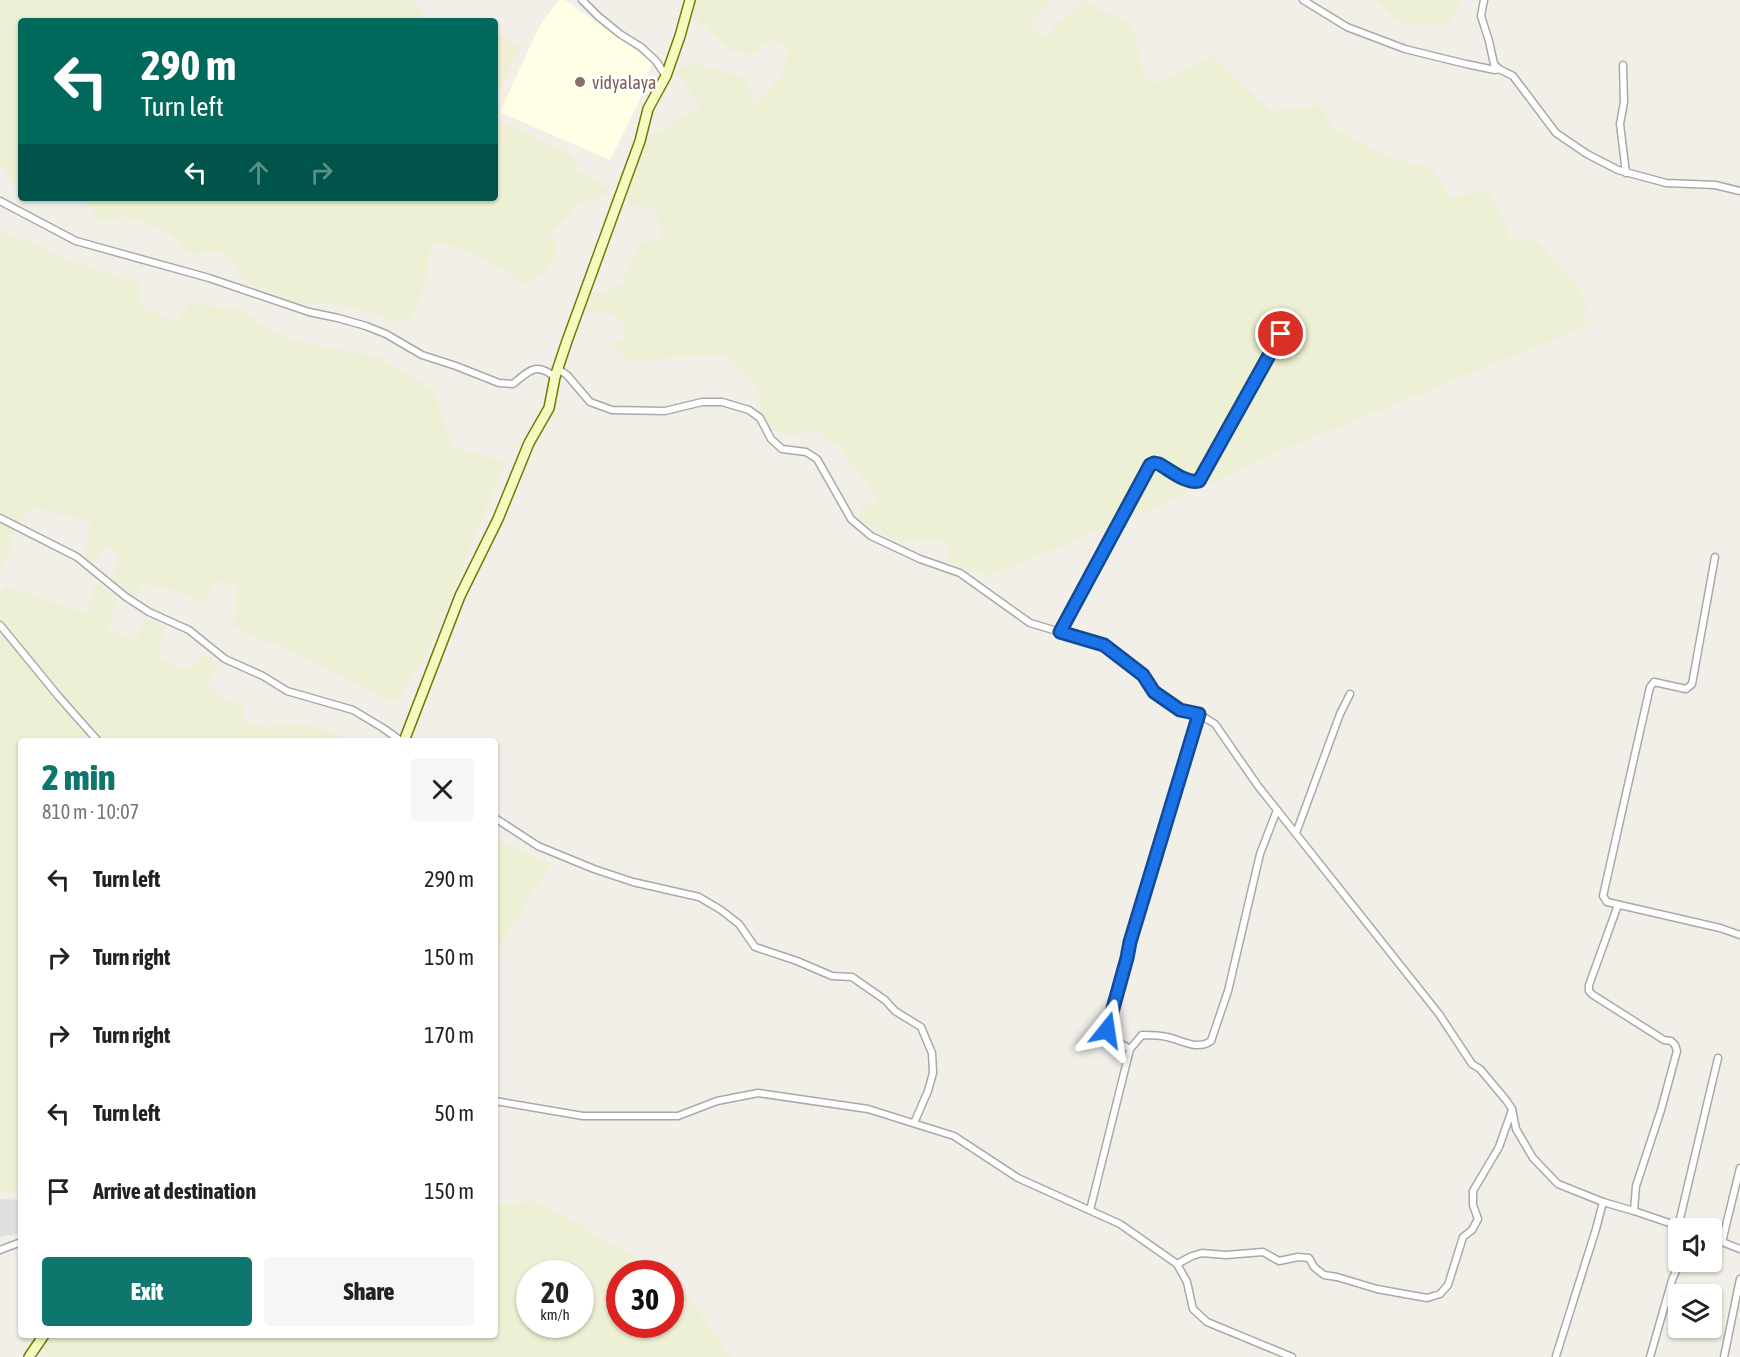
<!DOCTYPE html>
<meta charset="utf-8">
<style>
body{margin:0;font-family:"Asap Condensed",sans-serif;background:#f6f6f6;color:#222;height:100vh;display:flex;flex-direction:column;font-size:22px;white-space:nowrap}
*{box-sizing:border-box;margin:0}
p{font-size:20px;color:#767676}
.icon{flex:none;width:33px;height:33px;fill:none;stroke:currentColor;stroke-width:2;stroke-linecap:round;stroke-linejoin:round}
.map{position:relative;flex:1;overflow:hidden}
.panel{position:absolute;left:18px;top:738px;width:480px;height:600px;display:flex;flex-direction:column;background:#fff;border-radius:6px;box-shadow:0 2px 4px #0004}
.panel>*{flex:none}
.guide{position:absolute;left:18px;top:18px;width:480px;height:183px;border-radius:6px;box-shadow:0 2px 4px #0004;background:#00695c;color:#fff;overflow:hidden}
.fabs{position:absolute;left:1668px;top:1218px;display:grid;gap:12px}
.fabs a{display:grid;place-items:center;width:54px;height:54px;border-radius:6px;background:#fff;box-shadow:0 2px 4px #0004;font-size:30px}
.speed{position:absolute;left:516px;top:1260px;display:flex;gap:12px;font-size:30px;font-weight:700;text-align:center}
.speed>*{display:grid;place-content:center;width:78px;height:78px;border-radius:50%;background:#fff;box-shadow:0 2px 4px #0004;line-height:1}
.speed small{font-size:15px;font-weight:400}
.speed .limit{border:9px solid #d22;background:#fff;color:#111}
.pin{position:absolute;display:grid;place-items:center;width:51px;height:51px;color:#fff;margin:-26px;border:3px solid #fff;border-radius:50%;box-shadow:0 2px 6px #0007}
.me{position:absolute;width:66px;margin:-33px;rotate:15deg;stroke-linejoin:round;filter:drop-shadow(0 0 4px #0008)}
.turn{display:flex;align-items:center;gap:21px;height:126px;padding:0 24px;font-size:27px}
.turn .icon{width:78px;height:78px;stroke-width:2.5}
.turn b{display:block;font-size:42px;line-height:51px}
.lanes{display:flex;align-items:center;height:57px;padding:0 24px;background:#0003;justify-content:center;gap:30px;direction:ltr}
.lanes .off{opacity:.35}
.round{display:grid;place-items:center;flex:none;width:63px;height:63px;border-radius:6px;background:#f6f6f6}
.overview{display:flex;align-items:center;justify-content:space-between;height:102px;padding:0 24px}
h1{font-size:36px;font-weight:800;line-height:45px;color:#0f766e}
.action{display:flex;gap:12px;margin-top:auto;padding:12px 24px}
.action a{flex:1;height:69px;border-radius:6px;background:#0f766e;color:#fff;font-size:24px;font-weight:800;line-height:69px;text-align:center}
.action a+a{background:#f6f6f6;color:#222}
ul{padding:0;list-style:none}
li{display:flex;align-items:center;gap:18px;height:78px;padding:0 24px}
li div{flex:1}
li b{display:block;font-size:22px}
li em{font-style:normal}
.map>svg:first-child{display:block}
.residential{fill:#e0dfdf}
.education{fill:#ffffe5}
.farmland{fill:#eef0d5;fill-rule:evenodd}
.lines{fill:none;stroke-linecap:round;stroke-linejoin:round}
.street-casing{stroke:#a9a9a9;stroke-width:9}
.secondary-casing{stroke:#707d05;stroke-width:12}
.street{stroke:#fff;stroke-width:6}
.secondary{stroke:#f7fabf;stroke-width:9}
.route-casing{stroke:#114b97;stroke-width:15}
.route{stroke:#1a73e8;stroke-width:10}
.education-dot{fill:#8d6e63;stroke:#fff;stroke-width:2}
.labels{text-anchor:middle;dominant-baseline:central;stroke-width:5;stroke-linejoin:round;paint-order:stroke}
.education-label{font-size:18px;fill:#785e54;stroke:#fff;text-anchor:start}
</style>
<div class="map">
<svg width="1740" height="1357" viewBox="0 0 1740 1357">
<rect width="100%" height="100%" fill="#f2efe9"/>
<!-- residential -->
<path class="residential" d="M0,1199L21,1200V1233L0,1237Z"/>
<!-- education -->
<path class="education" d="M559,0H565L652,62L639,101L610,160L500,112L539,27Z"/>
<!-- farmland -->
<g class="farmland">
<path d="M0,0H413L428,21H21V190L19,191L10,181L0,163Z"/>
<path d="M695,0H1050L1031,23L1034,33L1047,36L1058,23L1084,0L1098,9L1133,25L1144,76L1155,83L1211,56L1272,111L1320,105L1332,126L1384,156L1431,168L1453,198L1490,189L1510,238L1534,239L1577,284L1587,303L1583,320L1596,322L1290,447L1166,503L989,576L950,564L947,541H896L858,519L860,508L879,501L839,446L815,430L790,436L768,428L760,418V395L754,384L727,354L629,361L610,343L624,338L626,325L613,314L584,311L590,291L606,294L623,282L639,243L663,239L656,210L628,204L629,183L645,139L700,108L677,70L692,62L746,78L755,105L783,73L788,49L771,39L752,55L729,50L689,11Z"/>
<path d="M1371,0H1462L1449,23H1398L1376,1Z"/>
<path d="M495,33L522,47L513,61L495,100Z"/>
<path d="M495,120L527,132L548,145L572,156L575,161L576,167L580,171L591,176L610,191L605,195L594,200L576,203L570,215L553,231L552,237L558,247L552,264L545,273L528,282L523,283L518,280L497,266L473,254L443,243H432L426,279L419,304L412,318L407,321L394,322L370,312L339,305L317,303L299,305L270,291L256,287L250,283L239,275L230,258L225,254L212,251L200,254L188,253L170,234L134,219L121,217L110,220L105,223L99,222L84,198H495Z"/>
<path d="M0,231L20,238L70,261L140,284L142,308L175,321L190,303L239,310L289,340L379,357L434,390L452,446L505,462L430,648L397,703L311,660L233,627L237,586L214,581L203,605L174,590L142,584L135,599L111,578L120,558L107,544L93,564L84,556L91,522L37,508L23,516L3,567L0,564Z"/>
<path d="M96,582L117,600L108,630L136,641L146,617L165,628L159,655L165,661L190,670L203,654L219,664L207,686L225,699L244,707V722L269,728L287,723L321,728L340,736L343,741H21V1192L0,1193V593L6,586L85,613Z"/>
<path d="M495,838L551,864L495,954Z"/>
<path d="M536,1201L664,1273L620,1274V1324H670L671,1277L677,1281L731,1357H49L42,1346L53,1335H495V1204ZM530,1274H580V1324H530Z"/>
</g>
<g class="lines">
<defs>
<g id="street">
<path d="M582,0L598,16L620,34L641,47L656,61L666,76"/>
<path d="M1303,0L1347,27L1405,49L1466,64L1495,70L1499,69L1513,76L1556,133L1587,154L1618,170L1666,183L1715,185L1740,191"/>
<path d="M1484,0L1481,16L1489,41L1494,64L1499,69"/>
<path d="M1623,65L1624,102L1620,124L1626,173"/>
<path d="M0,201L76,241L209,278L309,312L338,318L366,326L386,334L422,355L456,366L499,383L513,384C530,370 536,362 555,377"/>
<path d="M558,369L567,375L590,402L612,410L665,411L702,402H722L749,410L760,418L771,439L782,449L806,452L817,459L851,519L871,536L920,559L960,573L1030,623L1104,645L1143,675L1154,692L1180,710L1199,714L1215,724L1258,786L1439,1014L1472,1064L1480,1069L1506,1100L1512,1109L1516,1129L1533,1158L1558,1184L1603,1202L1634,1211L1684,1228"/>
<path d="M0,518L77,557L126,597L149,612L189,630L225,659L263,676L287,691L353,710L383,728L401,741"/>
<path d="M1715,557L1692,684L1686,689L1654,682L1650,687L1603,896L1607,902L1720,928L1740,935"/>
<path d="M0,625L59,697L98,741"/>
<path d="M1060,632L1151,464L1154,463L1159,464C1170,470 1186,484 1199,481L1281,335"/>
<path d="M495,818L538,846L594,869L633,882L699,897L721,910L739,924L755,947L797,961L832,976L852,977L885,1000L895,1011L921,1027L932,1053L933,1073L928,1091L914,1123"/>
<path d="M1296,833L1340,714L1350,694"/>
<path d="M1618,905L1589,985V991L1593,995L1664,1040L1671,1041L1675,1045L1677,1051L1661,1110L1636,1186L1634,1211"/>
<path d="M1130,1049L1109,1037L1107,1030L1127,958L1130,942L1199,714"/>
<path d="M495,1101L583,1116H678L717,1101L758,1093L868,1109L954,1136L1018,1178L1120,1224L1177,1264L1187,1282L1193,1309L1207,1322L1292,1357"/>
<path d="M1090,1210L1130,1049L1142,1035C1150,1035 1159,1035 1167,1037C1182,1040 1196,1051 1211,1041L1228,991L1260,854L1277,810"/>
<path d="M1678,1227L1718,1058"/>
<path d="M1712,1238L1740,1249"/>
<path d="M1722,1242L1740,1168"/>
<path d="M0,1250L21,1242"/>
<path d="M1177,1264L1192,1256L1202,1253L1226,1255L1263,1252L1279,1261L1298,1257L1309,1258L1314,1267L1324,1275L1337,1277L1377,1289L1427,1298L1440,1294L1448,1285L1463,1237L1472,1230L1478,1219L1473,1205V1191L1499,1147L1512,1110"/>
<path d="M1556,1356L1596,1229L1603,1202"/>
<path d="M1650,1357L1672,1280L1680,1262"/>
<path d="M1724,1357L1740,1279"/>
</g>
<g id="secondary">
<path d="M404,741L460,596L498,519L529,443L549,408L555,377L567,341L640,141L648,109L666,76L680,36L690,0"/>
<path d="M29,1357L44,1335"/>
</g>
</defs>
<!-- street casing -->
<use href="#street" class="street-casing"/>
<!-- secondary casing -->
<use href="#secondary" class="secondary-casing"/>
<!-- street -->
<use href="#street" class="street"/>
<!-- secondary -->
<use href="#secondary" class="secondary"/>
</g>
<g class="lines">
<defs>
<path id="route" d="M1107,1030L1127,958L1130,942L1199,714L1180,710L1154,692L1143,675L1104,645L1060,632L1150,465L1154,463L1159,464C1170,470 1186,484 1199,481L1281,334"/>
</defs>
<!-- route casing -->
<use href="#route" class="route-casing"/>
<!-- route -->
<use href="#route" class="route"/>
</g>
<!-- markers -->
<circle class="education-dot" cx="580" cy="82" r="6"/>
<g class="labels">
<!-- education labels -->
<g class="education-label">
<text x="592" y="82">vidyalaya</text>
</g>
</g>
</svg>
<div class="fabs">
<a><svg class="icon" aria-label="sound" viewBox="0 0 24 24"><path d="M4 9h4l5-4v14l-5-4H4zM17 9q2 3 0 6"/></svg></a>
<a><svg class="icon" aria-label="layers" viewBox="0 0 24 24"><path d="M12 4l9 5-9 5-9-5zM3 14l9 5 9-5"/></svg></a>
</div>
<div class="speed"><div>20<small>km/h</small></div><div class="limit">30</div></div>
<div class="pin" style="left:1281px;top:334px;background:#d93025"><svg class="icon" aria-label="arrive" viewBox="0 0 24 24"><path d="M6 21V4h12l-3 4 3 4H6"/></svg></div>
<svg class="me" style="left:1107px;top:1030px" viewBox="-20 -20 40 40"><path d="M0-17L14 15 0 8-14 15z" fill="#1a73e8" stroke="#fff" stroke-width="4"/></svg>
<div class="guide">
<div class="turn"><svg class="icon" aria-label="left" viewBox="0 0 24 24"><path d="M17 20v-9H6M10 6l-5 5 5 5"/></svg><div><b>290 m</b>Turn left</div></div>
<div class="lanes"><svg class="icon" aria-label="left" viewBox="0 0 24 24"><path d="M17 20v-9H6M10 6l-5 5 5 5"/></svg><svg class="icon off" aria-label="ahead" viewBox="0 0 24 24"><path d="M12 20V5M6 11l6-6 6 6"/></svg><svg class="icon off" aria-label="right" viewBox="0 0 24 24"><path d="M7 20v-9h11M14 6l5 5-5 5"/></svg></div>
</div>
<section class="panel">
<div class="overview"><div><h1>2 min</h1><p>810 m · 10:07</p></div><a class="round"><svg class="icon" aria-label="close" viewBox="0 0 24 24"><path d="M6 6l12 12M18 6L6 18"/></svg></a></div>
<ul>
<li><svg class="icon" aria-label="left" viewBox="0 0 24 24"><path d="M17 20v-9H6M10 6l-5 5 5 5"/></svg><div><b>Turn left</b></div><em>290 m</em></li>
<li><svg class="icon" aria-label="right" viewBox="0 0 24 24"><path d="M7 20v-9h11M14 6l5 5-5 5"/></svg><div><b>Turn right</b></div><em>150 m</em></li>
<li><svg class="icon" aria-label="right" viewBox="0 0 24 24"><path d="M7 20v-9h11M14 6l5 5-5 5"/></svg><div><b>Turn right</b></div><em>170 m</em></li>
<li><svg class="icon" aria-label="left" viewBox="0 0 24 24"><path d="M17 20v-9H6M10 6l-5 5 5 5"/></svg><div><b>Turn left</b></div><em>50 m</em></li>
<li><svg class="icon" aria-label="arrive" viewBox="0 0 24 24"><path d="M6 21V4h12l-3 4 3 4H6"/></svg><div><b>Arrive at destination</b></div><em>150 m</em></li>
</ul>
<div class="action"><a>Exit</a><a>Share</a></div>
</section>
</div>
